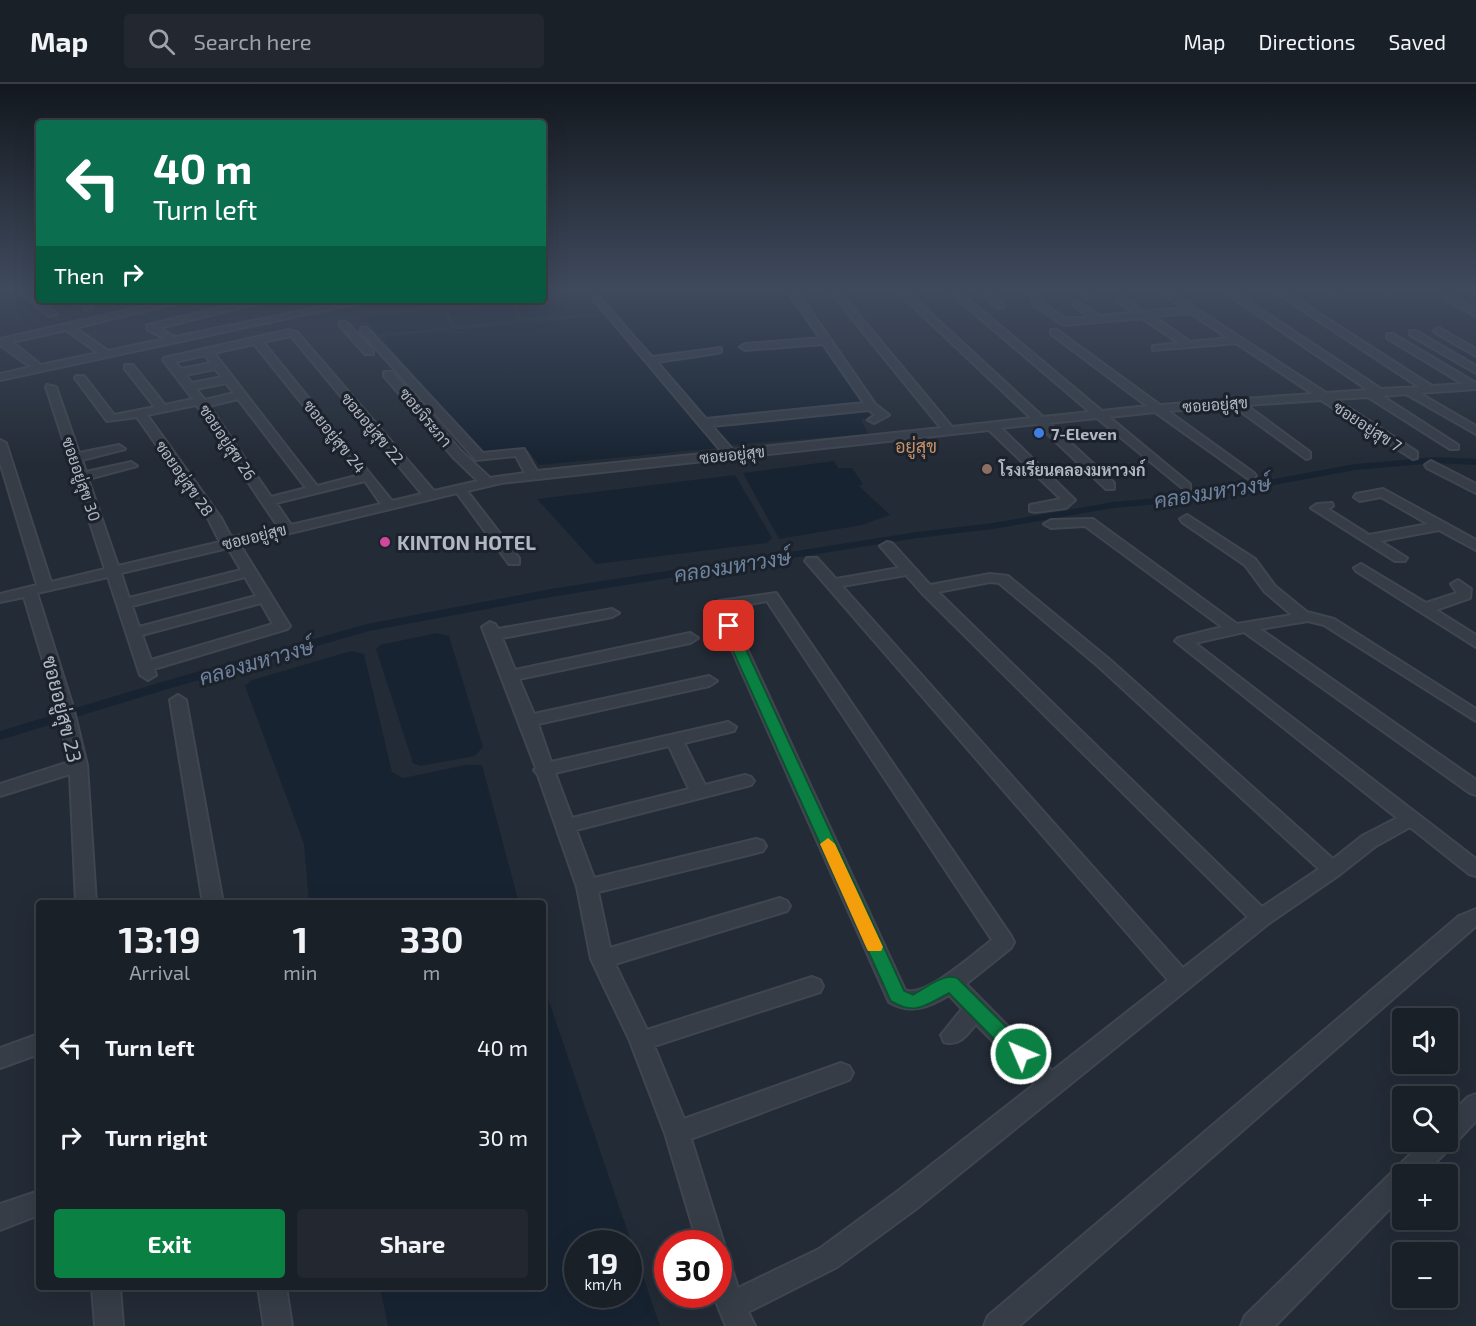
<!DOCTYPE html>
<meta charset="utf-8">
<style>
body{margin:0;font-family:"Exo 2",Sarabun,sans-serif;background:#232830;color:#f1f3f6;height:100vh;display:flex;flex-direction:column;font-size:22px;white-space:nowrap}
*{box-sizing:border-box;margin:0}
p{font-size:20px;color:#9fa3a8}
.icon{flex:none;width:33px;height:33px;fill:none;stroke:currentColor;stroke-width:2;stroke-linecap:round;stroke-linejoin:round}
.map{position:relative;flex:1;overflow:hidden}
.side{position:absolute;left:36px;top:816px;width:510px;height:390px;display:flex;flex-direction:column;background:#1a2028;border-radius:6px;box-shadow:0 6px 24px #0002,0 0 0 2px #383e45}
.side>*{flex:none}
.top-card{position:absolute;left:36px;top:36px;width:510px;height:183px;border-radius:6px;box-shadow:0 6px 24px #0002,0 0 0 2px #383e45;background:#0b6e4f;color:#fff;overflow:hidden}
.fabs{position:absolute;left:1392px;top:924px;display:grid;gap:12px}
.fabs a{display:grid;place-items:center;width:66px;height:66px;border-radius:6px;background:#1a2028;box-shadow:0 6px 24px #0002,0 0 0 2px #383e45;font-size:30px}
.speed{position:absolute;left:564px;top:1146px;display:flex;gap:12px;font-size:30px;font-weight:700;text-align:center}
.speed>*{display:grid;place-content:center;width:78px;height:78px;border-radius:50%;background:#1a2028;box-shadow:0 6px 24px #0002,0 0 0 2px #383e45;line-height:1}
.speed small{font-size:15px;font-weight:400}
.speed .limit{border:9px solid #d22;background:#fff;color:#111}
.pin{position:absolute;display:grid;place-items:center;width:51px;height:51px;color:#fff;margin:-26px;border-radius:12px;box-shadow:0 3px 9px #0006}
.me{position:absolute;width:66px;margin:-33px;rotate:315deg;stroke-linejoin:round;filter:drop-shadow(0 0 4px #0008)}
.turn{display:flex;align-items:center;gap:21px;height:126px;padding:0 18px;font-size:27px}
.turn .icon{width:78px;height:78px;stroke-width:2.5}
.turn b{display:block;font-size:42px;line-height:51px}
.then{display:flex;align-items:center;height:57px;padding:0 18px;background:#0003;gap:12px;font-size:22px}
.eta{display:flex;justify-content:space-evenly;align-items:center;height:102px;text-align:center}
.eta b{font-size:36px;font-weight:700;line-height:42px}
.button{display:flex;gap:12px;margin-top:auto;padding:12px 18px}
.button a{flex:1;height:69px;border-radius:6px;background:#0b8043;color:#fff;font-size:24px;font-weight:700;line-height:69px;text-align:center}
.button a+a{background:#232830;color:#f1f3f6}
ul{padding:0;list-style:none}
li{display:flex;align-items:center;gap:18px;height:90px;padding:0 18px}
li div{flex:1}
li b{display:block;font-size:22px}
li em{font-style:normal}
header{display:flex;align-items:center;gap:36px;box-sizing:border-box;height:84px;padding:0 30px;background:#1a2028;border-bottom:2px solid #383e45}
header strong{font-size:28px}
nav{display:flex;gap:33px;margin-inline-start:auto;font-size:21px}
.search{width:420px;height:54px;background:#232830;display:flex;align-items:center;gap:15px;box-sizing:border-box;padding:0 21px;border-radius:6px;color:#9fa3a8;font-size:22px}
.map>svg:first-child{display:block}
.water{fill:#182332;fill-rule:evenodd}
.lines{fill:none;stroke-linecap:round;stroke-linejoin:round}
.canal{fill:#182332;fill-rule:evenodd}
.minor-casing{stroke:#404650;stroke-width:4}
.minor{fill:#363d47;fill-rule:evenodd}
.route{fill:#0b8043;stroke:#07532c;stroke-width:1.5}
.slow{fill:#f59e0b}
.shop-dot{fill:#3f7fe0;stroke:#1c222b;stroke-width:2}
.education-dot{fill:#8d6e63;stroke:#1c222b;stroke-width:2}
.hotel-dot{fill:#d1479c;stroke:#1c222b;stroke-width:2}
.labels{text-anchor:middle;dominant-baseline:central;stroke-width:6;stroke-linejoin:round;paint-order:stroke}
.far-street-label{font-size:16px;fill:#b1b8c3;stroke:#1c222b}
.far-poi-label{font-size:16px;font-weight:bold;fill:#b1b8c3;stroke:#1c222b;text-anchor:start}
.far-quarter-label{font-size:18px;fill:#c79168;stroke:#1c222b}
.poi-label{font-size:20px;font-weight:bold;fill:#b1b8c3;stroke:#1c222b;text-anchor:start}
.street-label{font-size:20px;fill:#b1b8c3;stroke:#1c222b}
.water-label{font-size:21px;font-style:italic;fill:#6d839f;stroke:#1c222b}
</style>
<header>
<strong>Map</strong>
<div class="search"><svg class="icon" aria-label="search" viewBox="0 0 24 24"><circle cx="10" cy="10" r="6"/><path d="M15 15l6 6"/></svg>Search here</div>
<nav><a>Map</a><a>Directions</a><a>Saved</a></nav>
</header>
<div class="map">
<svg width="1476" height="1242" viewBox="0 0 1476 1242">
<rect width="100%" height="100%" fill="#232b36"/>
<!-- water -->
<g class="water">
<path d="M697,206H788L870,320L708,334L602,213Z"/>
<path d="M594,214L603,229L522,235L518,220Z"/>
<path d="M513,221L517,236L455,242L448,226Z"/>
<path d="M443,226L450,243L378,250L368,238L361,237L364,233Z"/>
<path d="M606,231L719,364L539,381L528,366L485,373L381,253Z"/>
<path d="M873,326L878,333L861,335L868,350L730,361L712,340Z"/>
<path d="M834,377L838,384H852L863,400L859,402L890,431L862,441L779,455L743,389Z"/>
<path d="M735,391L772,454L767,459L596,480L537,415Z"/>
<path d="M437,549L449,552L483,663L475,672L420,682L413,679L376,565L380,561Z"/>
<path d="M351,567L364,570L392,688L403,694L466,681H482L519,819H309L304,760L245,602L252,596Z"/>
<path d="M543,900L660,1242H388L380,1203H543ZM578,1160H628V1210H578Z"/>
</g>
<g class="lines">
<!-- canal -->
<path class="canal" d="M1436,373L1476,375V381L1436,379L1355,386L1181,418L1113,424L993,445L917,454L551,513L369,547L168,605L0,656V647L158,599L367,540L551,505L917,448L993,439L1113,418L1181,412L1355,380Z"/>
<defs>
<g id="minor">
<path d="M17,206H27L57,230L49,232Z"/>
<path d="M787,206H796L875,320L889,331L874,339L868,336L875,331L869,326L712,342L733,366L941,344L829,206H838L952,343L1031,334L896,206H905L1043,333L1090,328L947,206H957L1102,327L1147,322L1051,250V246H1057L1160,321L1313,310L1236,259L1153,266V262L1179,259L1142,234L1064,241L1033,221V215L1026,206H1035L1042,215L1041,218L1066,235L1089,233L1074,222V218L1077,217L1099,232L1134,229L1119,218L1117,216L1122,213L1145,228L1182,224L1160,208L1167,206L1326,309L1368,306L1221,206H1231L1381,305L1419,303L1272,206H1282L1432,302L1463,300L1387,254V250H1393L1476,299V305L1419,309L1476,342V350L1406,310L1382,312L1458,361V365H1450L1368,313L1335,315L1417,368V374L1413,375L1321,316L1246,321L1310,368V374L1306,375L1233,322L1168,327L1254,389L1256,392L1250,396L1155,328L1109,333L1190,400V406L1186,407L1097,334L1049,339L1114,399V405H1106L1037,340L1001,344L1075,416L1066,424L1035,428L1030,427V421L1061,415L989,346L501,399L467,407L519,474V480H509L457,409L240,461L290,542L287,545L154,585L156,591L148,596L140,591L108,493L37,509L73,623L87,681L96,819H76L70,690L0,712V700L69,678L57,623L24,513L0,518V510L37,501L0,378V356L6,359L51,498L105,485L46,303L47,301L56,303L79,369L119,361L125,365L82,376L86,388L131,378L137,382L88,395L118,482L220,458L208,434L137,333L107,337L75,294L76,292H84L114,331L155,323L125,285V281H133L165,321L193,315L163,276L164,274L288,246L297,248L434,407L478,397L453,373L384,292V288H392L461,367L490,394L525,389L516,372L476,376L361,248V244H367L483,369L524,365L537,387L722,368L594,216L593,214L597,211L652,273L721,264V268L717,269L657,278L706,335L864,319L823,260L745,266L740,263L745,260L820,254ZM1190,229L1228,254L1190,258L1153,232ZM291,252L422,410L392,417L263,258ZM254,260L360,391L317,402L214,269ZM205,271L211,279L181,285L175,278ZM215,285L222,293L192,299L185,291ZM226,299L234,309L205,316L196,305ZM238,315L306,404L271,413L209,322ZM196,321L198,323L279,444L231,453L221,434L147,331ZM365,397L381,420L291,441L276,419ZM228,464L241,486L129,514L121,489ZM245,493L256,512L139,543L132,522ZM261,519L273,540L151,576L142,551Z"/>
<path d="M979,206H988L1005,222L997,224Z"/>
<path d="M1076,206H1086L1092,212L1085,214Z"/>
<path d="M1327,206H1338L1339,208L1335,211Z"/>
<path d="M1382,206H1392V207L1388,210Z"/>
<path d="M1447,210L1476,225V232L1444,215V211Z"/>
<path d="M73,216H84L93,223L85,225Z"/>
<path d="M171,216H188L75,244L108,267L165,255L147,245V241L254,216H271L159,244L175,253L354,216H372L0,296V290L31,283L0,261V255ZM66,246L98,269L41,281L12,258Z"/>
<path d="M340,238H346L373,266V270H365L340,242Z"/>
<path d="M1439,244L1476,265V272L1436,249L1434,247Z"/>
<path d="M1410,247H1416L1476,282V289L1410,251Z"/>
<path d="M1431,377L1476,400V409L1427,384L1425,381Z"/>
<path d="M1383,405L1476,456V466L1439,446L1380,457L1407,474L1405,477H1395L1311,424L1317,420L1332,419L1333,422L1328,425L1369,451L1428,440L1381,413L1360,417L1354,413L1356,410Z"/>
<path d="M1187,431L1255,475L1275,502L1307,528L1334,535L1476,625V637L1324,541L1308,537L1260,545L1476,696V711L1470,709L1244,548L1195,559L1476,775V792L1469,790L1410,743L1376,762L1339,791L1268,840L916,1125L837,1183L748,1228L755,1242H726L713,1210H718V1160H698L665,1049L630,957L591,875L577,803L538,691L534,686L536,684L482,543L490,538L495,540L498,545L612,525L619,529L612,533L502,554L515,586L690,549L698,554L690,559L519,595L534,630L709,592L717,597L709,602L538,640L551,678L728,638L736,643L734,647L684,659L705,701L745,691L751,693L754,697L751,701L576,746L594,794L756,755L763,757L766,762L763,767L756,769L598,808L610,864L780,814L787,817L790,822L787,827L615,880L647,946L812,893L820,896L823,902L820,908L654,962L684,1035L841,979L849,982L853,989L849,996L691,1055L724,1160L719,1170L728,1173L738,1204L819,1165L898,1107L1035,1000L976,940C967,950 960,963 944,958L941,951L962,925L949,911C929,923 911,931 889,918L712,521L719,517L776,509L1011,852L1014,858L1011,864L966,900L1052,987L1168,896L805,477L807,474H817L836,495L899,484L880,462L887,458L892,459L930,501L990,490L1008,492L1110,576L1333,775L1362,752L1397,734L1175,557L1178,554L1222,543L1085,442L1051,444L1044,440L1051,436L1093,435L1237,540L1292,531L1265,508L1245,481L1182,438L1180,435ZM906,491L922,509L1248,833L1183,884L842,502ZM990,498L999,499L1098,582L1319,785L1262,823L938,508ZM767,517L992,856C975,869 924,915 905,906L728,524ZM669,662L689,705L572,734L555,689Z"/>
<path d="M1361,480L1426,519L1457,509L1451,500L1458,496L1471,505L1470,514L1436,526L1476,551V563L1356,487L1354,484Z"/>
<path d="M178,611L186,616L223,819H203L170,616Z"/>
<path d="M1476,825V842L1019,1242H984L988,1232L1459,832Z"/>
<path d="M39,950V970L0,984V964Z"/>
<path d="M1476,1010V1037L1457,1057L1451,1059L1448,1066L1424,1090H1402V1112L1275,1242H1241L1245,1232L1423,1058H1448V1033L1468,1013Z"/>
<path d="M39,1107V1131L0,1146V1120Z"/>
<path d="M92,1203H120L123,1242H95Z"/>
<path d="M258,1203H286L292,1242H264Z"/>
</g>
</defs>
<!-- minor casing -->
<use href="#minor" class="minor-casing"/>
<!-- minor -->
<use href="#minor" class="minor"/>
</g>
<!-- sky -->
<linearGradient id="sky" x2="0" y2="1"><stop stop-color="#13181e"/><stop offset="0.54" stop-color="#3f4a5d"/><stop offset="1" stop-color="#3f4a5d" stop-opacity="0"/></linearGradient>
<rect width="1476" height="380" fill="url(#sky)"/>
<!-- route -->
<path class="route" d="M729,538L735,542L904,907L913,911C926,904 943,889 957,894L1027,964L1030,970L1027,975L1021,978L1014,975L949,909C925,921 916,932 891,917L722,542Z"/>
<!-- slow -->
<path class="slow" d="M828,754L835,760L883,863L881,867H868L866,863L820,760Z"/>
<!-- markers -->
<circle class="shop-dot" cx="1039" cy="349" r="6"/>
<circle class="education-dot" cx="987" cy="385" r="6"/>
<circle class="hotel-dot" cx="385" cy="458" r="6"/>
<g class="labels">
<!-- far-street labels -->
<g class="far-street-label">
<text transform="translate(1215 320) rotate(-4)">ซอยอยู่สุข</text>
<text transform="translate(426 333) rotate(50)">ซอยจิระภา</text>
<text transform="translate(1368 342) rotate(33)">ซอยอยู่สุข 7</text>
<text transform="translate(373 344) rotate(50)">ซอยอยู่สุข 22</text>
<text transform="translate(335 352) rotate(51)">ซอยอยู่สุข 24</text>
<text transform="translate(228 358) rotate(56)">ซอยอยู่สุข 26</text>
<text transform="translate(732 370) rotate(-6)">ซอยอยู่สุข</text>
<text transform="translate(185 394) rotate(55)">ซอยอยู่สุข 28</text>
<text transform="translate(82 395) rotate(71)">ซอยอยู่สุข 30</text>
<text transform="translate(254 452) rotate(-14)">ซอยอยู่สุข</text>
</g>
<!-- far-poi labels -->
<g class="far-poi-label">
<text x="1051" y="349">7-Eleven</text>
<text x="999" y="385">โรงเรียนคลองมหาวงก์</text>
</g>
<!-- far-quarter labels -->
<g class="far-quarter-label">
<text x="916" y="362">อยู่สุข</text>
</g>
<!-- poi labels -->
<g class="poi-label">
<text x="397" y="458">KINTON HOTEL</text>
</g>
<!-- street labels -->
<g class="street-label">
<text transform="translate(63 625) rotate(76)">ซอยอยู่สุข 23</text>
</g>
<!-- water labels -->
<g class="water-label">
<text transform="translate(1212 407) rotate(-9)">คลองมหาวงษ์</text>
<text transform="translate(732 481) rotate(-9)">คลองมหาวงษ์</text>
<text transform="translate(256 577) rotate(-16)">คลองมหาวงษ์</text>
</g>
</g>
</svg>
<div class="fabs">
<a><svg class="icon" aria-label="sound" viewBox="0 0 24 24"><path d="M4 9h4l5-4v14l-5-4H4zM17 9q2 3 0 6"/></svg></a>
<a><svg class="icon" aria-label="search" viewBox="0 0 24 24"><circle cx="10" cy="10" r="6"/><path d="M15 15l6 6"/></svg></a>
<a>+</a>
<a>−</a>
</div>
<div class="speed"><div>19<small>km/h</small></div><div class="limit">30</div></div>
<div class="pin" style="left:729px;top:542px;background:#d93025"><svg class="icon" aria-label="arrive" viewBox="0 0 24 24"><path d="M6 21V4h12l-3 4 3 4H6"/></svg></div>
<svg class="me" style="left:1021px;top:970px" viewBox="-20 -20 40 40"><circle r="17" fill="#0b8043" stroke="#fff" stroke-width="3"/><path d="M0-11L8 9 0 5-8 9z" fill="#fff"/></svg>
<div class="top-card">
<div class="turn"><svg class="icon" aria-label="left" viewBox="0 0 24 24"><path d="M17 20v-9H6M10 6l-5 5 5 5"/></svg><div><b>40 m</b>Turn left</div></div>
<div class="then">Then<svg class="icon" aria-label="right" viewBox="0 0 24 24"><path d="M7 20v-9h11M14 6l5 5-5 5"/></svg></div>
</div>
<section class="side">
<div class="eta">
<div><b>13:19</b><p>Arrival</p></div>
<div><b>1</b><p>min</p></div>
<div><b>330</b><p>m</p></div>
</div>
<ul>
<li><svg class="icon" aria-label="left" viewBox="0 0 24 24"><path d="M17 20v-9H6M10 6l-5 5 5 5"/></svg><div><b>Turn left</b></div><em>40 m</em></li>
<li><svg class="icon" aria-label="right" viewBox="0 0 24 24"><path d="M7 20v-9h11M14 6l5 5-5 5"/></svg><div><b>Turn right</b></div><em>30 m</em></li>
</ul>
<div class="button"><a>Exit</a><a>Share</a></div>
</section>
</div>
